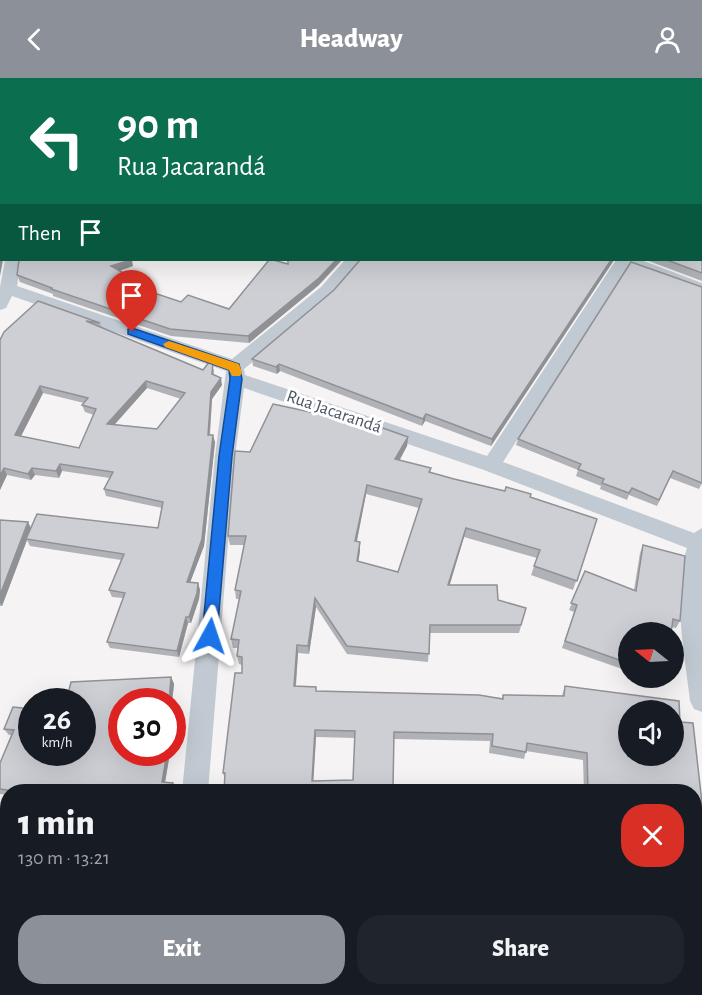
<!DOCTYPE html>
<meta charset="utf-8">
<style>
body{margin:0;font-family:"Alegreya Sans",sans-serif;background:#20242c;color:#f1f3f6;height:100vh;display:flex;flex-direction:column;font-size:22px;white-space:nowrap}
*{box-sizing:border-box;margin:0}
p{font-size:20px;color:#9ea1a6}
.icon{flex:none;width:33px;height:33px;fill:none;stroke:currentColor;stroke-width:2;stroke-linecap:round;stroke-linejoin:round}
.map{position:relative;flex:1;overflow:hidden}
.panel{position:absolute;left:0px;top:706px;width:702px;height:212px;display:flex;flex-direction:column;background:#171b24;border-radius:24px 24px 0 0;box-shadow:0 6px 24px #0002}
.panel>*{flex:none}
.banner{position:absolute;left:0px;top:0px;width:702px;height:183px;box-shadow:0 6px 24px #0002;background:#0b6e4f;color:#fff;overflow:hidden}
.needle{width:39px;rotate:288deg}
.buttons{position:absolute;left:618px;top:544px;display:grid;gap:12px}
.buttons a{display:grid;place-items:center;width:66px;height:66px;border-radius:50%;background:#171b24;box-shadow:0 6px 24px #0002;font-size:30px}
.speed{position:absolute;left:18px;top:610px;display:flex;gap:12px;font-size:30px;font-weight:700;text-align:center}
.speed>*{display:grid;place-content:center;width:78px;height:78px;border-radius:50%;background:#171b24;box-shadow:0 6px 24px #0002;line-height:1}
.speed small{font-size:15px;font-weight:400}
.speed .limit{border:9px solid #d22;background:#fff;color:#111}
.pin{position:absolute;display:grid;place-items:center;width:51px;height:51px;color:#fff;margin:-62px -26px;border-radius:50% 50% 50% 0;rotate:-45deg;box-shadow:0 0 6px #0007}
.pin .icon{rotate:45deg}
.me{position:absolute;width:66px;margin:-33px;rotate:5deg;stroke-linejoin:round;filter:drop-shadow(0 0 4px #0008)}
.turn{display:flex;align-items:center;gap:21px;height:126px;padding:0 18px;font-size:27px}
.turn .icon{width:78px;height:78px;stroke-width:2.5}
.turn b{display:block;font-size:42px;line-height:51px}
.then{display:flex;align-items:center;height:57px;padding:0 18px;background:#0003;gap:12px;font-size:22px}
.round{display:grid;place-items:center;flex:none;width:63px;height:63px;border-radius:24px;background:#20242c}
.headline{display:flex;align-items:center;justify-content:space-between;height:102px;padding:0 18px}
h1{font-size:36px;font-weight:800;line-height:45px}
.button{display:flex;gap:12px;margin-top:auto;padding:12px 18px}
.button a{flex:1;height:69px;border-radius:24px;background:#8c9099;color:#fff;font-size:24px;font-weight:800;line-height:69px;text-align:center}
.button a+a{background:#20242c;color:#f1f3f6}
header{display:flex;justify-content:space-between;align-items:center;height:78px;padding:0 18px;background:#8c9099;color:#fff;font-size:27px;font-weight:800}
.map>svg:first-child{display:block}
.lines{fill:none;stroke-linecap:round;stroke-linejoin:round}
.street{fill:#c1cad2;fill-rule:evenodd}
.wall{fill:#b0b2b7;fill-rule:evenodd}
.shaded-wall{fill:#909195}
.building{fill:#cdcfd5;stroke:#909195;stroke-width:1.5;fill-rule:evenodd}
.route{fill:#1a73e8;stroke:#114b97;stroke-width:1.5}
.slow{fill:#f59e0b}
.labels{text-anchor:middle;dominant-baseline:central;stroke-width:6;stroke-linejoin:round;paint-order:stroke}
.street-label{font-size:18px;fill:#4a5661;stroke:#fff}
</style>
<header><svg class="icon" aria-label="back" viewBox="0 0 24 24"><path d="M15 5l-7 7 7 7"/></svg>Headway<svg class="icon" aria-label="person" viewBox="0 0 24 24"><circle cx="12" cy="8" r="4"/><path d="M4 21q1-7 8-7t8 7"/></svg></header>
<div class="map">
<svg width="702" height="917" viewBox="0 0 702 917">
<rect width="100%" height="100%" fill="#f5f3f3"/>
<g class="lines">
<!-- street -->
<g class="street">
<path d="M538,0H555L556,2H539Z"/>
<path d="M5,182H21L17,208L232,281L321,209L345,182H362L333,217L244,291L245,297L487,378L616,182H641L702,205V216L628,188L503,384L694,455L702,450V634L694,631L690,623C685,578 672,514 687,470L484,392L244,310L235,378L208,714H182L215,378L226,293L12,218L6,230L0,232V209Z"/>
<path d="M162,910H190L189,917H161Z"/>
</g>
</g>
<!-- wall -->
<g class="wall">
<path d="M702,49V203L646,182H700L701,50Z"/>
<path d="M360,182H614L491,368L425,343L422,348L280,293L277,296L253,288L252,281L334,212Z"/>
<path d="M133,188L120,192L127,197L129,204L126,205L181,224L229,231L319,207L249,265L171,258L53,218V216L20,204L17,197Z"/>
<path d="M702,209V405L699,411L670,400L657,428L629,417L627,422L600,411L601,408L576,398L578,392L516,367L518,361Z"/>
<path d="M38,223L100,245L102,250L203,292L214,291V297L222,307L212,321L210,357L215,364L204,468L190,504L198,505L200,512L199,521L191,545H188L179,579L110,570L107,564L123,520L112,519L109,512L121,482L30,468L27,462L2,528H0V442L28,444L31,450H158L162,430L106,418L104,411L110,400L62,393L59,400L35,397L31,402L7,397L0,412V262ZM147,310L181,321L157,351L114,346ZM43,315L84,325L82,327L85,334L94,337L79,370L21,358Z"/>
<path d="M408,359L407,368L399,382L431,390L430,395L531,419L597,441L573,512L531,497L537,480L464,459L449,507L526,530L519,555H430L428,584L347,576L316,529L309,576L298,575L296,608L317,613L502,620L503,617L562,618L565,608L680,644L702,725V860L697,864L694,863V714H584L583,682L526,673L524,681L489,675L490,663L394,661L393,709L439,714L225,701L223,695L242,595V587L239,586L237,578L238,570H233L231,561L240,521H236L235,512L244,467H230L228,458L250,374ZM366,416L419,430L398,494L358,484L360,473L357,463ZM316,659L355,660L353,702L313,703Z"/>
<path d="M643,467L680,543L676,550L672,549L628,555V593L562,570L574,534L569,532L585,493L634,512L640,475Z"/>
<path d="M171,599L174,606L172,624H122V675H170L165,704L173,705L175,710V714H8V717L0,716V685L11,657H9L4,651L13,629L32,631V675H82V624H52L54,613L69,612L71,604Z"/>
<path d="M649,600H664L661,604Z"/>
<rect x="0" y="786" width="8" height="47"/>
<path d="M622,910H683L684,917H623Z"/>
<path d="M430,914L429,917H224L223,916Z"/>
</g>
<!-- shaded-wall -->
<g class="shaded-wall">
<path d="M1,173L2,182H3L0,198V178Z"/>
<path d="M132,182L133,188L113,195L111,188Z"/>
<path d="M336,182H342L319,207L249,265L248,258Z"/>
<path d="M611,182H614L491,368L492,361Z"/>
<path d="M127,197L129,204L120,209L118,203Z"/>
<path d="M279,286L280,293L277,296L276,289Z"/>
<path d="M221,300L222,307L212,321L209,364L208,357L211,314Z"/>
<path d="M146,303L147,310L109,353L107,346Z"/>
<path d="M40,308L43,315L18,364L15,357Z"/>
<path d="M426,336L425,343L422,348L423,341Z"/>
<path d="M213,357L215,364L204,468L188,510L187,504Z"/>
<path d="M408,359L407,368L395,391V381Z"/>
<path d="M60,386L62,393L59,400L56,393Z"/>
<path d="M4,390L7,397L0,412V398Z"/>
<path d="M32,390L35,397L31,402L28,396Z"/>
<path d="M367,407L366,416L355,472V463Z"/>
<path d="M28,444L31,451L26,461L27,462L2,528L0,525V517Z"/>
<path d="M466,450L464,459L447,516L448,507Z"/>
<path d="M360,464V473L357,492V483Z"/>
<path d="M198,505L200,512L199,521L191,545L189,539Z"/>
<path d="M315,520L316,529L309,576L308,568Z"/>
<path d="M186,539L188,545L179,579L177,573Z"/>
<path d="M297,567L298,575L295,616L294,608Z"/>
<path d="M171,599L174,606L172,624H169Z"/>
<path d="M315,652L316,659L313,710L312,703Z"/>
<path d="M167,675H170L164,710L162,704Z"/>
<path d="M173,705L175,710V714H171Z"/>
<path d="M141,910H145L144,917H141Z"/>
</g>
<!-- building -->
<g class="building">
<path d="M0,0H80V2H2V173L0,178Z"/>
<path d="M290,0H514L517,2H289Z"/>
<path d="M556,0H702V11H700V2H555Z"/>
<path d="M700,15L702,23V38L700,39Z"/>
<path d="M700,47L701,50L702,49V195L667,182H700Z"/>
<path d="M19,182H131L111,188L127,197L118,203L181,224L188,217L229,231L269,182H273L288,186V182H336L319,200L248,258L170,251L51,211L52,210L17,197Z"/>
<path d="M360,182H611L492,361L426,336L423,341L279,286L276,289L252,281L334,212Z"/>
<path d="M631,184L702,209V405L673,393L659,422L632,410L629,415L602,405L604,401L578,391L581,386L518,361Z"/>
<path d="M38,223L100,245L86,243L203,292L210,283L213,284L212,296L221,300L211,314L208,357H213L202,461L187,504L198,505L197,515L189,539H186L177,573L107,564L125,515L109,512L124,476L26,461L37,436L158,450L163,424L104,411L113,394L60,386L56,393L32,390L28,396L4,390L0,398V262L4,254ZM146,303L185,315L157,351L107,346ZM40,308L88,320L82,327L96,331L79,370L15,357Z"/>
<path d="M273,326L380,349L408,359L395,381L431,390L429,394L454,401L505,413L506,409L531,416L530,419L597,441L577,503L534,488L540,472L466,450L448,507H497L498,522L526,530L521,547H430L429,576L347,568L315,520L308,568L297,567L294,608L316,609V613L479,617L503,621V617L564,618L565,608L679,623L680,644L693,645L702,725V859L694,857V714H588L587,675L527,665L526,674L492,668L493,656L394,654L393,709L438,707L439,714H224L225,695H223L235,595H242V579L237,578L239,562L231,561L241,513L235,512L246,458H228L235,373L250,374ZM367,407L422,421L398,494L357,483L360,464L355,463ZM628,633H674V678H628ZM315,652L355,653L353,702L312,703Z"/>
<path d="M0,442L28,444L0,517Z"/>
<path d="M643,467L685,478L680,543L673,541L671,555H628V585L565,563L577,527L571,525L585,493L636,513Z"/>
<path d="M171,599L169,624H122V675H167L162,704L173,705L171,714H21L0,711V685L14,652L4,651L13,629L32,631V675H82V624H52L54,613L69,612L71,604Z"/>
<rect x="0" y="786" width="8" height="43"/>
<path d="M0,894H8V910H141V917H0Z"/>
<path d="M223,910H430V914H425V917H377V915H334V917H225V916H223Z"/>
<rect x="546" y="910" width="28" height="7"/>
<path d="M627,910H683L684,917H627Z"/>
</g>
<!-- route -->
<path class="route" d="M132,250L239,286L242,301L232,378L217,558L215,563L210,565L204,563L202,558L219,378L230,301L229,292L128,256V251Z"/>
<!-- slow -->
<path class="slow" d="M169,263L239,286L242,295L240,298H232L229,292L165,269L163,266Z"/>
<g class="labels">
<!-- street labels -->
<g class="street-label">
<text transform="translate(334 334) rotate(19)">Rua Jacarandá</text>
</g>
</g>
</svg>
<div class="buttons">
<a><svg class="needle" viewBox="-14 -14 28 28"><path d="M0-13l5 13h-10z" fill="#e53935"/><path d="M0 13l5-13h-10z" fill="#9ea1a6"/></svg></a>
<a><svg class="icon" aria-label="sound" viewBox="0 0 24 24"><path d="M4 9h4l5-4v14l-5-4H4zM17 9q2 3 0 6"/></svg></a>
</div>
<div class="speed"><div>26<small>km/h</small></div><div class="limit">30</div></div>
<div class="pin" style="left:132px;top:254px;background:#d93025"><svg class="icon" aria-label="arrive" viewBox="0 0 24 24"><path d="M6 21V4h12l-3 4 3 4H6"/></svg></div>
<svg class="me" style="left:210px;top:558px" viewBox="-20 -20 40 40"><path d="M0-17L14 15 0 8-14 15z" fill="#1a73e8" stroke="#fff" stroke-width="4"/></svg>
<div class="banner">
<div class="turn"><svg class="icon" aria-label="left" viewBox="0 0 24 24"><path d="M17 20v-9H6M10 6l-5 5 5 5"/></svg><div><b>90 m</b>Rua Jacarandá</div></div>
<div class="then">Then<svg class="icon" aria-label="arrive" viewBox="0 0 24 24"><path d="M6 21V4h12l-3 4 3 4H6"/></svg></div>
</div>
<section class="panel">
<div class="headline"><div><h1>1 min</h1><p>130 m · 13:21</p></div><a class="round" style="background:#d93025;color:#fff"><svg class="icon" aria-label="close" viewBox="0 0 24 24"><path d="M6 6l12 12M18 6L6 18"/></svg></a></div>
<div class="button"><a>Exit</a><a>Share</a></div>
</section>
</div>
